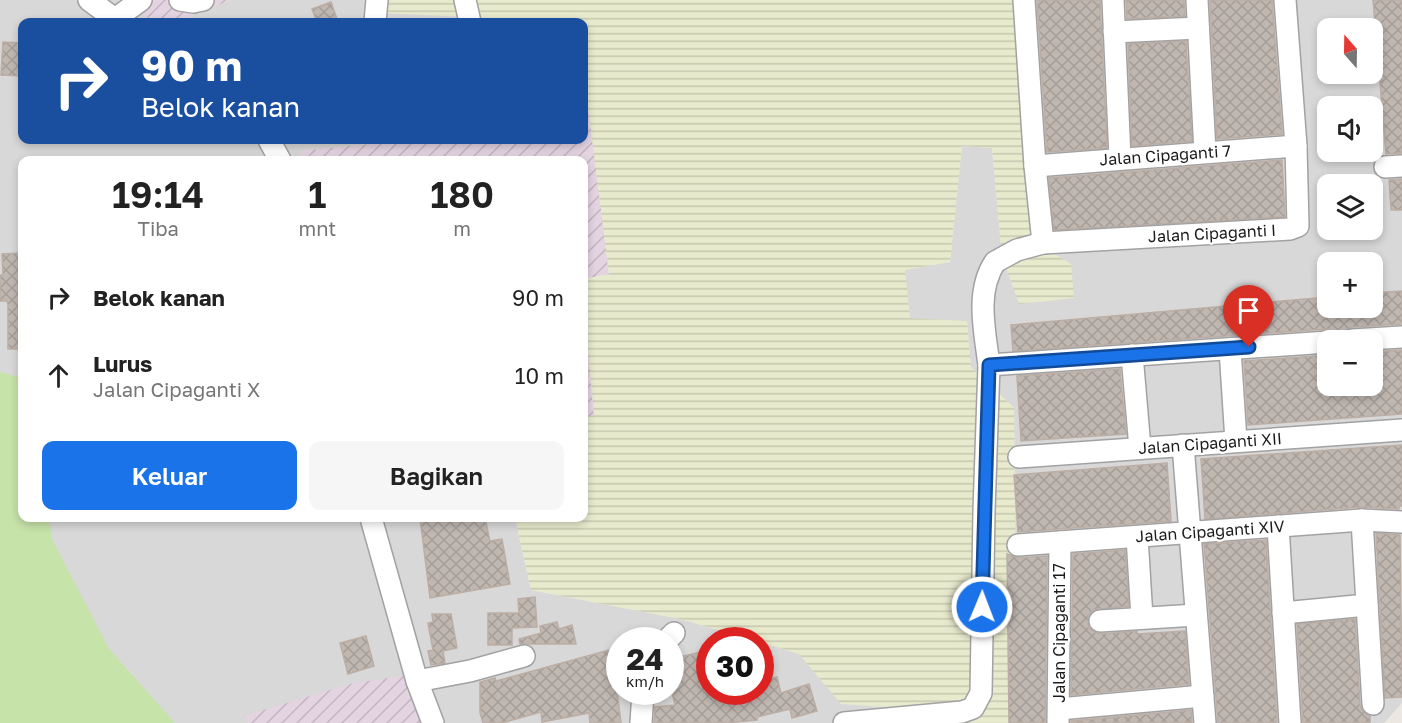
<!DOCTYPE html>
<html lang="id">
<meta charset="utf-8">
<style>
body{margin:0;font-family:"Golos Text",sans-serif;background:#f6f6f6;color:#222;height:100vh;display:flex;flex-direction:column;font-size:22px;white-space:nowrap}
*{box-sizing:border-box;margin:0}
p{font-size:20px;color:#767676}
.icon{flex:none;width:33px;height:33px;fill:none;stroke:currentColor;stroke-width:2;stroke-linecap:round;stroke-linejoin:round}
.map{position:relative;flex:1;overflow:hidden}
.sheet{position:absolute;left:18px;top:156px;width:570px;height:366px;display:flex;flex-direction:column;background:#fff;border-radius:12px;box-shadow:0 3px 9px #0003}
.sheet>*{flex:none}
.banner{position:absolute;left:18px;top:18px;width:570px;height:126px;border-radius:12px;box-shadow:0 3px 9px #0003;background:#1a4fa0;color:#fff;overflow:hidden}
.needle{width:39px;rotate:340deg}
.tools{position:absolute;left:1317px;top:18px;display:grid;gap:12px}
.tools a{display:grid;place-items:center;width:66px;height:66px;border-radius:12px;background:#fff;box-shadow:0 3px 9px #0003;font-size:30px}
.speed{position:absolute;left:606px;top:627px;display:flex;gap:12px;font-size:30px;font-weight:700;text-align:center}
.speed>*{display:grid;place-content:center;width:78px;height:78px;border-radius:50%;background:#fff;box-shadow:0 3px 9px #0003;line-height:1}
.speed small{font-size:15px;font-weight:400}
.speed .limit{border:9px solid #d22;background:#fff;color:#111}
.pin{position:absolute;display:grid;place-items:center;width:51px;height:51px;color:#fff;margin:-62px -26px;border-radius:50% 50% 50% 0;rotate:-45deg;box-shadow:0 0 6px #0007}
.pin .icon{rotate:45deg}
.me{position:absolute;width:66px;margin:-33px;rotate:1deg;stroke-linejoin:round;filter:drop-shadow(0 0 4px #0008)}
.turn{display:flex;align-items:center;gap:21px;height:126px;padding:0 24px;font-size:27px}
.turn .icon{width:78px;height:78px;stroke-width:2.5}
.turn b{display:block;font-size:42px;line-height:51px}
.eta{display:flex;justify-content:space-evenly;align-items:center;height:102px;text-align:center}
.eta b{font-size:36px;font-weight:600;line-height:42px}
.button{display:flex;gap:12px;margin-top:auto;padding:12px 24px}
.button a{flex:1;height:69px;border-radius:12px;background:#1a73e8;color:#fff;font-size:24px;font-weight:600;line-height:69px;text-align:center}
.button a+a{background:#f6f6f6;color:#222}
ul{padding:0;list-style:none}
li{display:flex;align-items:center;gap:18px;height:78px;padding:0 24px}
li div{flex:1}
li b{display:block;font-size:22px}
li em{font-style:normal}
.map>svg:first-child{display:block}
.residential{fill:#d9d8d8;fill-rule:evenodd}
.industrial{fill:url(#industrial-furrows)}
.farmland{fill:url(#farmland-rules)}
.grass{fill:#c6e3a9}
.building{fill:url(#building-cross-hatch);stroke:#bcaea4;stroke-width:1.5}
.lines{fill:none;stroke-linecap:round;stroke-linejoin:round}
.minor-casing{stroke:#a2a2a2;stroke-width:24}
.minor{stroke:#fff;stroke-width:21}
.route-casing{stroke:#114b97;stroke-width:15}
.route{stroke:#1a73e8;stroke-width:10}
.labels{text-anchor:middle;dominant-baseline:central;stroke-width:4.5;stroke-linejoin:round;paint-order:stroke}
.street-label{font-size:16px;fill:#1b1b1b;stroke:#fff}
</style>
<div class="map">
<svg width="1402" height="723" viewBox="0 0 1402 723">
<defs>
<pattern id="industrial-furrows" width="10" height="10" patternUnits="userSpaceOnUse" patternTransform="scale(1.5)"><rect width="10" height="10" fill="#e4d3e1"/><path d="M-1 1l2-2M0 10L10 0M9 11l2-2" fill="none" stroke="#c3b5c0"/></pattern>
<pattern id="farmland-rules" width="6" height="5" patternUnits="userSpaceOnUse" patternTransform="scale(1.5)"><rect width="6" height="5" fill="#e8eacd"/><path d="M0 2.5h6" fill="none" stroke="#c6c8af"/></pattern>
<pattern id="building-cross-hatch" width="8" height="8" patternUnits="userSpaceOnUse" patternTransform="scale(1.5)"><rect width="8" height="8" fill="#c0b7b1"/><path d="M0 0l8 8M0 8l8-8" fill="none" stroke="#a49d98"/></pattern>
</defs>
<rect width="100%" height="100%" fill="#ece8e1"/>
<!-- residential -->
<g class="residential">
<path d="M0,0H126L153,22H22V140H410L300,151L302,160H22V518H515L531,590L680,619L754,640H710V692H760L761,642L799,654L841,703L884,707L885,723H0ZM620,640H670V692H620Z"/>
<path d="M231,0H379L574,21V22H177Z"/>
<path d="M1028,0H1402V703L1384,723H1017L1014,408L971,367L967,322L910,318L904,270L950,262L962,146L992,148L1002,257L1030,238ZM1328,28H1372V74H1328ZM1328,106H1372V152H1328ZM1328,184H1372V230H1328ZM1328,262H1372V308H1328ZM1328,340H1372V386H1328Z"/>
</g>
<!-- industrial -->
<g class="industrial">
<path d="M126,0H231L177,22H153Z"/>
<path d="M587,95L609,274L584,279V160H302L300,151L410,140H584V96Z"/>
<path d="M586,327L594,416L584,418V328Z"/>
<path d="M407,675L427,723H248L244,716L350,684Z"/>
</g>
<!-- farmland -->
<path class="farmland" d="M379,0H1028L1030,238L1071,264L1074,298L1019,304L1002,257L992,148L962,146L950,262L905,270L910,318L967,321L971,367L1014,408L1017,723H885L884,707L841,704L799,654L761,642L760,640H754L680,619L531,590L515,518H584V418L594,415L586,327H584V279L609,274L584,76V22L380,13Z"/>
<!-- grass -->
<path class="grass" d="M0,372L22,378V518H49L52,539L109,649L175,723H0Z"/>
<!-- building -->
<g class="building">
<path d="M1037,0H1100L1107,148L1047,152Z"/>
<path d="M1126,0H1184L1185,16L1127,19Z"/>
<path d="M1210,0H1272L1282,134L1217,139Z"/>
<path d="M1373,0H1402V153L1386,154Z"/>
<path d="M331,2L338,22H317L312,9Z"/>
<path d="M1186,41L1192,141L1132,146L1128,44Z"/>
<path d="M3,42L22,43V76L1,75Z"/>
<path d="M1282,160L1285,217L1054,230L1049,178Z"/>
<path d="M1402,179V210H1391L1389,180Z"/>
<path d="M22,253V349H8V305L7,301H0V275H3L2,254Z"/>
<path d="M1402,291V324L1351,327L1343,331L1335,332L1327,329L1013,351L1011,325L1328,297V308H1372V293Z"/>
<path d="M1402,350V414L1248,425L1244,361L1328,355V386H1372V352Z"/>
<path d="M1120,369L1126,434L1021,441L1017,376Z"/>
<path d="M1402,445V506H1399V509L1361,507L1205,519L1201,459Z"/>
<path d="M1167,463L1171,521L1018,532L1014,475Z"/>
<path d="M420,518H485L490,541L502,539L510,584L430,598Z"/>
<path d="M1376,533L1400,535L1402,697L1385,698Z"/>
<path d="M1266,540L1277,723H1218L1204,544Z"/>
<path d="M1125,550L1129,606L1093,610L1088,616L1089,628L1094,632L1101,634L1137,631V634L1185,631L1189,684L1071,695L1073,554Z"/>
<path d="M1007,554L1019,558L1047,556L1045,723H1009Z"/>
<path d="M535,597L537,627L512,628V645H488V613H519L518,599Z"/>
<path d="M432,614H451L457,648L443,651L445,663L431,665L428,651L433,650L428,623L433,622Z"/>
<path d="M1355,619L1360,705L1363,711L1370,716V723H1303L1297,624Z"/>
<path d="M557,622L559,629L572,625L576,644H520L519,639L541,633L540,626Z"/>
<path d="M366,636L374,666L348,674L340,643Z"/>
<path d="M620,647V667L614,668L621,723H590L589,713L542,722L541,712L502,723H483L480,713V682L495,678L496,681Z"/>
<path d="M710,650V692H760V681L777,677L781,693L809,684L817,711L792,718L790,709L757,717V720L726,723H654L655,707L675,705L670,685V659Z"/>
<path d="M1191,710L1192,723H1071V721Z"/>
</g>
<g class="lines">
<defs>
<g id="minor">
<path d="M89,0L119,22"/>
<path d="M180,0L193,2L203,0"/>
<path d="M465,0L470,22"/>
<path d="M1024,0L1035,166L1043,243"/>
<path d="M1113,0L1120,158"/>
<path d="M1197,0L1205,152"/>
<path d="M115,19L141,0"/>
<path d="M375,22L377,0"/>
<path d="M1114,32L1198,28"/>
<path d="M269,140L280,160"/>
<path d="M1035,166L1296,146"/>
<path d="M1385,167L1402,166"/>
<path d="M1352,340L1402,337"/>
<path d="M1230,349L1236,441"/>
<path d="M1132,355L1140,448"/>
<path d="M989,365C985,332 975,292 995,262L1017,250L1043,243L1290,229L1298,226L1296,146L1285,0"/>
<path d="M1183,445L1205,723"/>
<path d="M1019,457L1402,430"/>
<path d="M371,518L417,681L433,723"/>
<path d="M1362,520L1373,704"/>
<path d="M1278,526L1290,723"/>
<path d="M1137,537L1142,618"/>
<path d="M1018,545L1362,520L1402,522"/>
<path d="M1283,613L1367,605"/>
<path d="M1100,621L1196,615"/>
<path d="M667,640L674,633"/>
<path d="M417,681L470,671L524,656"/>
<path d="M1059,709L1203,696"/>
<path d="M641,723L643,692"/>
<path d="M844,723L962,712L973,708L981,693L984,511L989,365L1328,342"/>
<path d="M1058,723L1060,542"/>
</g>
</defs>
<!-- minor casing -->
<use href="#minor" class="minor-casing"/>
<!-- minor -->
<use href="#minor" class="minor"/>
</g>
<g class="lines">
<defs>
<path id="route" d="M982,607L989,365L1249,347"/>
</defs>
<!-- route casing -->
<use href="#route" class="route-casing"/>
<!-- route -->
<use href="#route" class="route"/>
</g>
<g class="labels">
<!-- street labels -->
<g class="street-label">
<text transform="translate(1165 155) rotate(-4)">Jalan Cipaganti 7</text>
<text transform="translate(1212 233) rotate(-3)">Jalan Cipaganti I</text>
<text transform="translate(1210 443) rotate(-4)">Jalan Cipaganti XII</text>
<text transform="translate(1210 531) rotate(-4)">Jalan Cipaganti XIV</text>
<text transform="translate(1059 633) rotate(-90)">Jalan Cipaganti 17</text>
</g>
</g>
</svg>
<div class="tools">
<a><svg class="needle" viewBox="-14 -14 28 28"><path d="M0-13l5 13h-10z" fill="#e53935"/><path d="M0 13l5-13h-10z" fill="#767676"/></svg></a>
<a><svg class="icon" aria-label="sound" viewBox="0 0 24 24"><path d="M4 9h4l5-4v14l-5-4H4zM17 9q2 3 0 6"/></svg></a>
<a><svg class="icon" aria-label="layers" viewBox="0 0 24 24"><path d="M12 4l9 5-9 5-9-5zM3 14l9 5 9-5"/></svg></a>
<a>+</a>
<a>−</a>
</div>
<div class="speed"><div>24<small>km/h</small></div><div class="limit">30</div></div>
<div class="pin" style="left:1249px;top:347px;background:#d93025"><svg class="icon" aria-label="arrive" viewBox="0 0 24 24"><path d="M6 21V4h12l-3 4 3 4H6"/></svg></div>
<svg class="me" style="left:982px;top:607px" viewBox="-20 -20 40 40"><circle r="17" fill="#1a73e8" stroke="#fff" stroke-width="3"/><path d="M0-11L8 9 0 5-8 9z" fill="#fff"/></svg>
<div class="banner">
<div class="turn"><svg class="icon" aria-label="right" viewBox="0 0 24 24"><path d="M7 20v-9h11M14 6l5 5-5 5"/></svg><div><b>90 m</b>Belok kanan</div></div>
</div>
<section class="sheet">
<div class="eta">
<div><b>19:14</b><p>Tiba</p></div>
<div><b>1</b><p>mnt</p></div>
<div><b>180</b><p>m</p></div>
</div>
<ul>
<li><svg class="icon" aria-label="right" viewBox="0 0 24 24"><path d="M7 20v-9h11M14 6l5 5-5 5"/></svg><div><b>Belok kanan</b></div><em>90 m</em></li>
<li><svg class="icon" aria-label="ahead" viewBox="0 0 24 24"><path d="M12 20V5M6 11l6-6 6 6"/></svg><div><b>Lurus</b><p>Jalan Cipaganti X</p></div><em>10 m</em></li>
</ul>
<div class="button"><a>Keluar</a><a>Bagikan</a></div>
</section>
</div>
